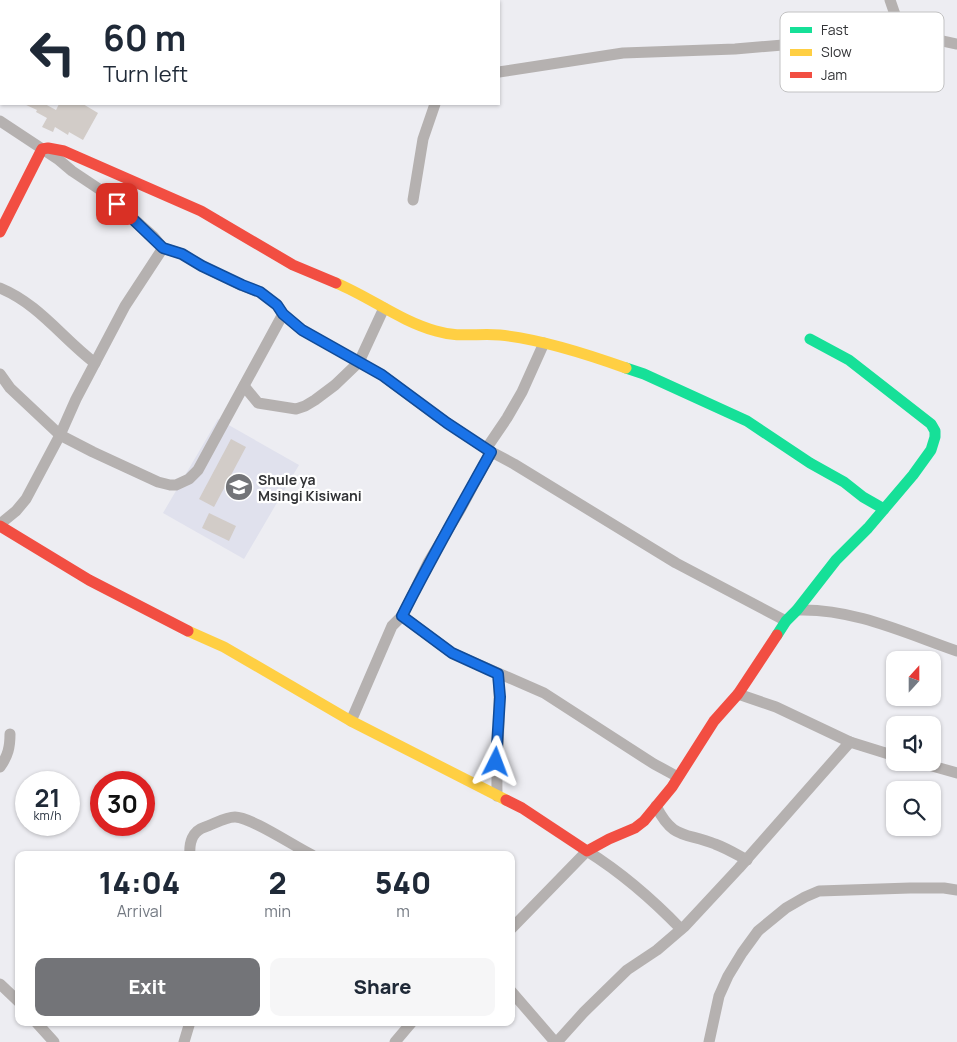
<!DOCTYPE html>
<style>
body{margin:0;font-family:Manrope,sans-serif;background:#f6f6f7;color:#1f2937;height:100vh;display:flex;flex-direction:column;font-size:19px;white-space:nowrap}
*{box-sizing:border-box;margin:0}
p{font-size:16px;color:#747a83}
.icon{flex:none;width:28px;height:28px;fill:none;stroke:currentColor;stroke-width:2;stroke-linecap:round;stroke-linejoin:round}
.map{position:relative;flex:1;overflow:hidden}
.details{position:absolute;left:15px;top:851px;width:500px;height:175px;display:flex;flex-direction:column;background:#fff;border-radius:10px;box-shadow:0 1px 4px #0004}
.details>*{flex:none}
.guide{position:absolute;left:0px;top:0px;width:500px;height:105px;box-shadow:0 1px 4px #0004;background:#fff;color:#1f2937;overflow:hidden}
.needle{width:32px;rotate:21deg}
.controls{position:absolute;left:886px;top:651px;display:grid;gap:10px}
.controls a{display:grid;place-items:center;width:55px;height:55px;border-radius:10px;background:#fff;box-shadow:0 1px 4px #0004;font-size:25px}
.speed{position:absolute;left:15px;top:771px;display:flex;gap:10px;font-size:25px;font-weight:700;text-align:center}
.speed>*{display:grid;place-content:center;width:65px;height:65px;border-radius:50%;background:#fff;box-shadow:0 1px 4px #0004;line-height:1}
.speed small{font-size:12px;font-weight:400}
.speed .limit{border:8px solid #d22;background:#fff;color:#111}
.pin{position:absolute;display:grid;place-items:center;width:42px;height:42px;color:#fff;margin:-21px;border-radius:10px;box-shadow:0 2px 8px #0006}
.me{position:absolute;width:55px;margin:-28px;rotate:3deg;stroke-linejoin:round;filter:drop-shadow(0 0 4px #0008)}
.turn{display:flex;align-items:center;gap:18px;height:105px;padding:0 20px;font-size:22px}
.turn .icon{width:65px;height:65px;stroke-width:2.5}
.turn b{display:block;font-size:35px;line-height:42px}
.eta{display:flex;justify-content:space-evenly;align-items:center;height:85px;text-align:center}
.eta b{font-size:30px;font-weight:800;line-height:35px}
.action{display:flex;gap:10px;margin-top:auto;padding:10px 20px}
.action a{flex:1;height:58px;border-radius:10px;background:#737478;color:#fff;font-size:20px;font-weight:800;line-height:58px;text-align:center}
.action a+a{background:#f6f6f7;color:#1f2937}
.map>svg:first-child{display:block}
.built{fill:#e0e1ed}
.building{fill:#d2ccc8}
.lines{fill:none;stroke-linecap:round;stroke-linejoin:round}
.street{stroke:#b5b1b0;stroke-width:11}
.fast{stroke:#16e098;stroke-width:11}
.slow{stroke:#ffcf43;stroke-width:11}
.jam{stroke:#f24e42;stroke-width:11}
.route-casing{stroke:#114b97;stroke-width:12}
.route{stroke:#1a73e8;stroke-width:9}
.labels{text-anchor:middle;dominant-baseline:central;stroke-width:4.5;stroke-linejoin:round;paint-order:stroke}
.poi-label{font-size:14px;font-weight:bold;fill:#323336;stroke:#fff;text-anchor:start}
.key{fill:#fff;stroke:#c2c2c3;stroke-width:1}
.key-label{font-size:14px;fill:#323336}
</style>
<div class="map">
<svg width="957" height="1042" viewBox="0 0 957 1042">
<rect width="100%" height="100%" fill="#ededf2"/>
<!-- built -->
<path class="built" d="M218,419L299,465L244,559L163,513Z"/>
<!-- building -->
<g class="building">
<path d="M24,104H45L56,110L59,104H83L98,113L83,140L69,132L68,135L55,127L53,132L42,127L47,118L36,112L37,110Z"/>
<path d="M231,439L246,447L214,507L199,499Z"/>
<path d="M209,513L236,526L229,541L202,528Z"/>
</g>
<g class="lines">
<!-- street -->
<g class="street">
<path d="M212,0V1"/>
<path d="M331,0V1"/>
<path d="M444,0V1"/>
<path d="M890,0L901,32"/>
<path d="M499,72L623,53L735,49L795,44L901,32L957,44"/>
<path d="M0,121L59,160L72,171L105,193L153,236L163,248L182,254L202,266L241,285L260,292L277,305L283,314L302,330L382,375L437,416L486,449L514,464L676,563L786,621"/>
<path d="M413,200L423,139L435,104"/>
<path d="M0,288C39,304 62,338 95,363"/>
<path d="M0,374L10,388L60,435L93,452L158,482L170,485H176L189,479L198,470L283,314"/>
<path d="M244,386L258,403L296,409L305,406L315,400L335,385L359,362L384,308"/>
<path d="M486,449L507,418L522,392L544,343"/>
<path d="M0,524L16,511L26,499L60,435L76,399L125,306L163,248"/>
<path d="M797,610C853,608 905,633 957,651"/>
<path d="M402,616L452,653L544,693L654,764L678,777"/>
<path d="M738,694L776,707L850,742L895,756"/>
<path d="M351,721L392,626L402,616L429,561L460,510L491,452"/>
<path d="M918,762L957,773"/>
<path d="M0,767C8,756 10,747 10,734"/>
<path d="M497,796C496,755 502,714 498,674"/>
<path d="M656,806C673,840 685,832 715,844C726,848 736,854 747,860"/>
<path d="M190,855C189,843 192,831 205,827C214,824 225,817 235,817C251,817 295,847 312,855"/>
<path d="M511,929L587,851C622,873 653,900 681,929"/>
<path d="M0,984L19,1002"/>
<path d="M511,991L555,1042"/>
<path d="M36,1022L54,1042"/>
<path d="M184,1042L190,1022"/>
<path d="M395,1042L412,1022"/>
<path d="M557,1042L584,1012L627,970L657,950L685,926L739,868L850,742"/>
<path d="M709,1042L719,996L728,976L742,953L758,931L786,908L805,897L819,891L910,888H944L957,890"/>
</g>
<!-- fast -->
<g class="fast">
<path d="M626,368L644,374L747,421L810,463L844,482L863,497L884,509"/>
<path d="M777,635L786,621L797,610L836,560L868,528L913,475L931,450L935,437V431L931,424L849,360L810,339"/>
</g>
<!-- slow -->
<g class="slow">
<path d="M336,283C370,297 400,321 436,331C459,338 478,333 500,335C541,339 587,354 626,368"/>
<path d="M188,631L224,647L351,721L506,800"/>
</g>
<!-- jam -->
<g class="jam">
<path d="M0,232L42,149L48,148L64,151L201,211L293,265L336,283"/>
<path d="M0,526L89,580L188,631"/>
<path d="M506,800L522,808L587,851L609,839L635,828L644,821L672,787L714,721L738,694L777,635"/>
</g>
</g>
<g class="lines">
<defs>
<path id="route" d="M117,204L163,248L182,254L202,266L242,285L260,292L277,305L283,314L302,330L382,375L447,423L491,452C461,506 430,560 402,616L452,653L498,674L500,697L496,762"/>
</defs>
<!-- route casing -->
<use href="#route" class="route-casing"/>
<!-- route -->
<use href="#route" class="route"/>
</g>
<!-- icons -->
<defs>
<symbol id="school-disc" viewBox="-11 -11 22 22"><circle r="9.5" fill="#737478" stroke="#fff"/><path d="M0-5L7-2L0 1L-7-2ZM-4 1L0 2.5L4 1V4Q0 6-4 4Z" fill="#fff"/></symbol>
</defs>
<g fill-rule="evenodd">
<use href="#school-disc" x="223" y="471" width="32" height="32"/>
</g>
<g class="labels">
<!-- poi labels -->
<g class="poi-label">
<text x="258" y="479">Shule ya<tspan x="258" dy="16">Msingi Kisiwani</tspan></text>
</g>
</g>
<!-- legend -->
<rect x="780" y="12" width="164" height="80" rx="8" class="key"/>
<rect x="790" y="27" width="22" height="6" fill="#16e098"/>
<rect x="790" y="49" width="22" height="7" fill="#ffcf43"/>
<rect x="790" y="72" width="22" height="6" fill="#f24e42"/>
<g class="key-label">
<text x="821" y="35">Fast</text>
<text x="821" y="57">Slow</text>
<text x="821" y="80">Jam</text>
</g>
</svg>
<div class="controls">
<a><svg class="needle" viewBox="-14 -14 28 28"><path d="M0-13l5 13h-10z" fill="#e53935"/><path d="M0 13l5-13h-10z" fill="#747a83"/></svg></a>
<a><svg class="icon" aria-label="sound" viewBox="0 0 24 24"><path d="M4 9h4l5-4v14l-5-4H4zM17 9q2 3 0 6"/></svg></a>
<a><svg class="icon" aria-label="search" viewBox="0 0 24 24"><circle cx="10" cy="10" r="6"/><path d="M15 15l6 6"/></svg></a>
</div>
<div class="speed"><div>21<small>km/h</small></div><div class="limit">30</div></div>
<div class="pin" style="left:117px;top:204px;background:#d93025"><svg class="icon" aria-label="arrive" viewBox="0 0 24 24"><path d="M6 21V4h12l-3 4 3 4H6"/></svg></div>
<svg class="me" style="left:496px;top:762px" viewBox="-20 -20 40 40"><path d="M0-17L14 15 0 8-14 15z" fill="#1a73e8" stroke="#fff" stroke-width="4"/></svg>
<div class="guide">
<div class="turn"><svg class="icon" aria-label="left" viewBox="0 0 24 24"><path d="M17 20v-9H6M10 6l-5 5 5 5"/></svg><div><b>60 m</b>Turn left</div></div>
</div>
<section class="details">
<div class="eta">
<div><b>14:04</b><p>Arrival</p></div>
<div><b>2</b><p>min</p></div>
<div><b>540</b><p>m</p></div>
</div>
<div class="action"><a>Exit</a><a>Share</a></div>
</section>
</div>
